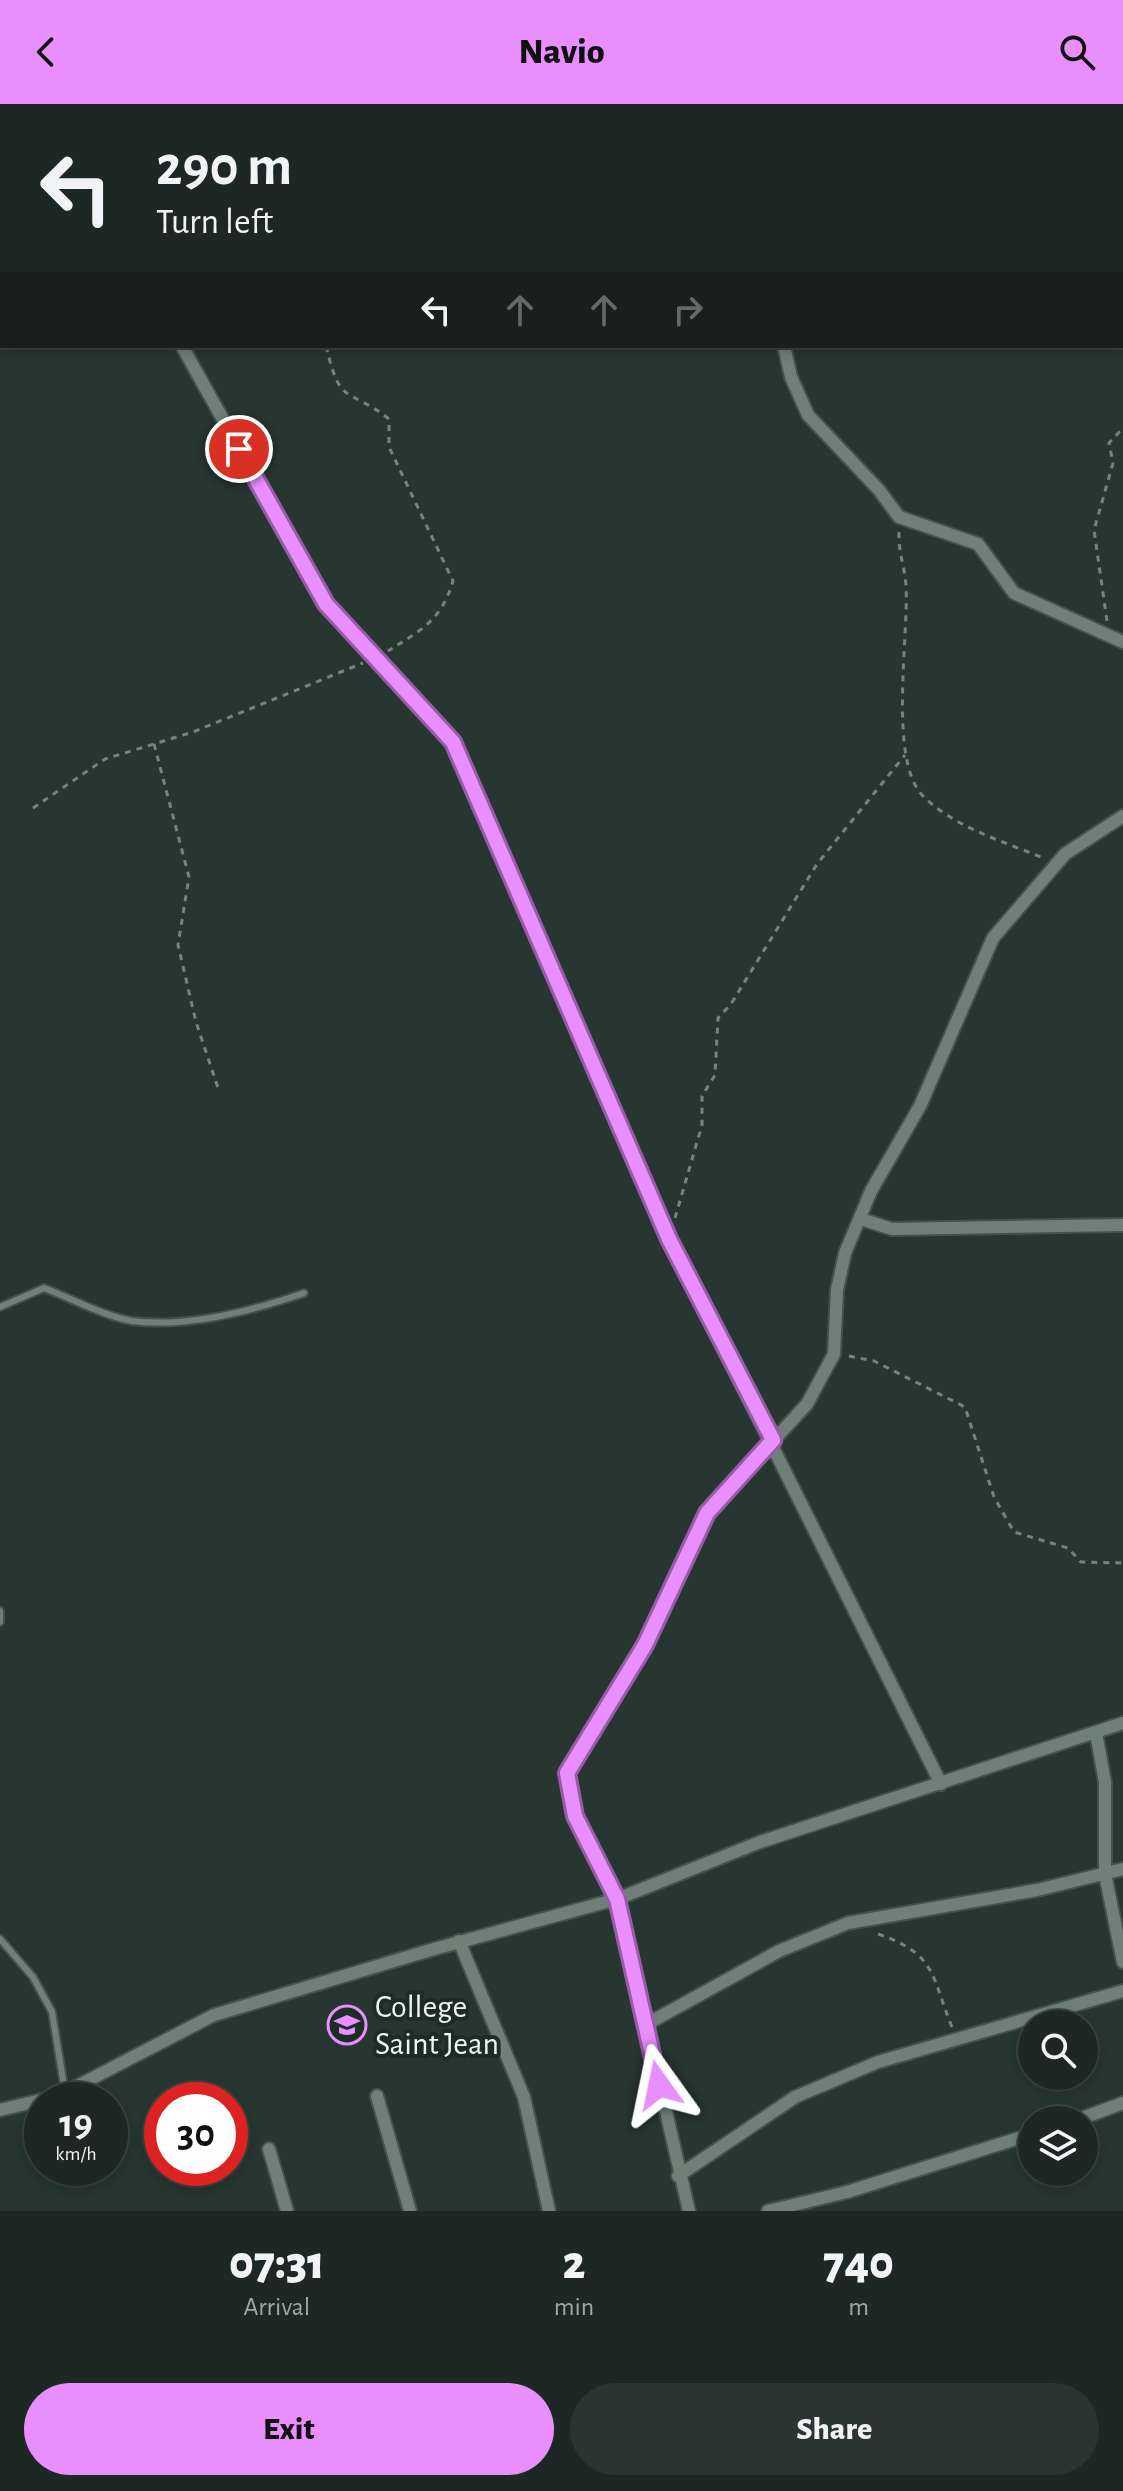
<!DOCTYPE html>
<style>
body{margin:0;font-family:"Alegreya Sans",sans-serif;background:#2a3431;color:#f1f3f6;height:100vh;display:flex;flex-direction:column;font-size:30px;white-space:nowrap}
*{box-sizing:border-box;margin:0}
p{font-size:26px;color:#a0a6a6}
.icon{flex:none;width:44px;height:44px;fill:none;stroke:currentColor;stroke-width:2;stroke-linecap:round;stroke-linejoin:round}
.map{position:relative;height:2107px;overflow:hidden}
.details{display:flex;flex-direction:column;background:#1d2824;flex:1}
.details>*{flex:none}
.banner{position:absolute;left:0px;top:0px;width:1124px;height:244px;box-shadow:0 4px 12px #0003,0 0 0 2px #3b4441;background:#1d2824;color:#f1f3f6;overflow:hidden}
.tools{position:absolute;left:1018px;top:1906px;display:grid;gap:16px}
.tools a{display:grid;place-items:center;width:80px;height:80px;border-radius:50%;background:#1d2824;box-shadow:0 4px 12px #0003,0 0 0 2px #3b4441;font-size:40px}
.speed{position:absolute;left:24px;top:1978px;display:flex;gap:16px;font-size:40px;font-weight:700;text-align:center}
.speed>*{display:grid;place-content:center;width:104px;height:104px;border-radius:50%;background:#1d2824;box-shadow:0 4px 12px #0003,0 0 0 2px #3b4441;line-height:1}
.speed small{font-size:20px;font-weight:400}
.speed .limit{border:12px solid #d22;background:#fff;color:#111}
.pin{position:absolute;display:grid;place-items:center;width:68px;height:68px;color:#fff;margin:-34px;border:4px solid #fff;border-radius:50%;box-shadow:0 2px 8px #0007}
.me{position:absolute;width:88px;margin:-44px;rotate:348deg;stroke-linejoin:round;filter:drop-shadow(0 0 6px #0008)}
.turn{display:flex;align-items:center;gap:28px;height:168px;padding:0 24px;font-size:36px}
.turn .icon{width:104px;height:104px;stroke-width:2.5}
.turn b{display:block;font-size:56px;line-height:68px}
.lanes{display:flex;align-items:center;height:76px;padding:0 24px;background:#0003;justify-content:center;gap:40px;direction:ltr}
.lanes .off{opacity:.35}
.eta{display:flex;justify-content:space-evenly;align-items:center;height:136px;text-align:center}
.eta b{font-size:48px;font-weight:800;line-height:56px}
.action{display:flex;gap:16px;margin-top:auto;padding:16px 24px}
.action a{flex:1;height:92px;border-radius:48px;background:#e88eff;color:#111;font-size:32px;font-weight:800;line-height:92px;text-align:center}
.action a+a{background:#2a3431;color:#f1f3f6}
header{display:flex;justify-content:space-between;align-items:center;height:104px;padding:0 24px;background:#e88eff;color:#111;font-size:36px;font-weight:800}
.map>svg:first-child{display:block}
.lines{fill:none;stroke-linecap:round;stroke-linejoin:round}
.lane-casing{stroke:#45514d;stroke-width:10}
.street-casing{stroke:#45514d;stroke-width:16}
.path{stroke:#77837e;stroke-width:3;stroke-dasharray:6 6;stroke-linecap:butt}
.lane{stroke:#6f8079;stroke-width:6}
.street{stroke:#6f8079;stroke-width:12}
.route-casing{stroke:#975ca6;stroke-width:20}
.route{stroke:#e88eff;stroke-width:14}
.labels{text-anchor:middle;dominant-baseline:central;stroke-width:8;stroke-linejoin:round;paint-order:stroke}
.poi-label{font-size:32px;fill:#eef7f3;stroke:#1d2c26;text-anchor:start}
</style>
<header><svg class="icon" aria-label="back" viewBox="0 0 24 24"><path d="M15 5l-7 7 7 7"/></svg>Navio<svg class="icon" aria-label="search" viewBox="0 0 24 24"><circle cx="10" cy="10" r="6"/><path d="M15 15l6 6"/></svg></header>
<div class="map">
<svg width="1123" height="2107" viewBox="0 0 1123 2107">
<rect width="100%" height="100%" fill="#273630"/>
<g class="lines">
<defs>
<g id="lane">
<path d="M0,1203L44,1184C71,1194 103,1212 132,1217C187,1224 252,1207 304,1189"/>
<path d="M0,1507V1518"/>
<path d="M0,1835L33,1873L52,1908L65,1988"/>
</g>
<g id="street">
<path d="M656,0L657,2"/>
<path d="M552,2L554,0"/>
<path d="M0,208L2,207"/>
<path d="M182,242L326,500L453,638L669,1135L941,1680"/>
<path d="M784,242L791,273L808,311L879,386L899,413L978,440L1014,489L1123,538"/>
<path d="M861,1115L892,1125L1123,1121"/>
<path d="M1096,1629L1105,1678V1770L1123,1858"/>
<path d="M459,1837L524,1993L549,2107"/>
<path d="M645,1921L779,1847L848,1819L1037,1786L1123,1765"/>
<path d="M377,1992L410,2107"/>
<path d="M0,2006L58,1992L214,1911L434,1845L617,1795L760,1738L1123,1619"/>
<path d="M1077,2016L1123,1999"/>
<path d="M269,2045L287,2107"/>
<path d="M678,2072L795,1993L878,1958L1123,1887"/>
<path d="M689,2107L617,1795L575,1712L567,1669L645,1541L707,1409L807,1300L834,1250L837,1186L845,1149L871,1087L920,1002L993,834L1065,750L1123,712"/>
<path d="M768,2107L847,2088L1032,2030"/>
</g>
</defs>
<!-- lane casing -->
<use href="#lane" class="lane-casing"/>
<!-- street casing -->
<use href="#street" class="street-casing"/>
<!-- path -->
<g class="path">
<path d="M326,242C341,304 345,281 389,315V343L453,477C441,517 421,526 388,547"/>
<path d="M899,428C898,448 905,463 906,482C909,532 888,657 923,692C955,724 1003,737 1043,754"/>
<path d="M1107,517L1094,426L1113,359L1109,339L1123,324"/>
<path d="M154,640L189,773L178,841L196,918L219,987"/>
<path d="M33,704L105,655L193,628L363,559"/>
<path d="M675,1114L702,1021V992L715,971L718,914L731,900L817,760L905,651"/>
<path d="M849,1252L874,1257L965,1303L994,1393L1014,1428L1068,1444L1081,1458L1123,1459"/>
<path d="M878,1830C937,1850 931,1872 952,1923"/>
</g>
<!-- lane -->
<use href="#lane" class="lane"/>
<!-- street -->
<use href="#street" class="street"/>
</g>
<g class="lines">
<defs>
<path id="route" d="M239,345L326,500L453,638L669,1135L773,1336L707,1409L645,1541L567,1669L575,1712L617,1795L659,1981"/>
</defs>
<!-- route casing -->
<use href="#route" class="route-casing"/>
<!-- route -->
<use href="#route" class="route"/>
</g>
<!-- icons -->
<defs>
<symbol id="school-ring" viewBox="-11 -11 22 22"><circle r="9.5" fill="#1d2c26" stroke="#e88eff" stroke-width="1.5"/><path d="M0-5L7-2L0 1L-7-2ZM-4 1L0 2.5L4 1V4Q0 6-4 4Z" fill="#e88eff"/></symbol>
</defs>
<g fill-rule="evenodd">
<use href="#school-ring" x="325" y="1899" width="44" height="44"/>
</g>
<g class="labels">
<!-- poi labels -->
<g class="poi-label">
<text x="375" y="1903">College<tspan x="375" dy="37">Saint Jean</tspan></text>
</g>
</g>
</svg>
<div class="tools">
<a><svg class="icon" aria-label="search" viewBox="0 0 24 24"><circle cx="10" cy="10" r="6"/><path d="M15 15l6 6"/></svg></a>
<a><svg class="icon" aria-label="layers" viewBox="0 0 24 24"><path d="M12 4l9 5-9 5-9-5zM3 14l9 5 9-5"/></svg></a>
</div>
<div class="speed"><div>19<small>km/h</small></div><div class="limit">30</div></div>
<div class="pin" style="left:239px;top:345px;background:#d93025"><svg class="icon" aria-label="arrive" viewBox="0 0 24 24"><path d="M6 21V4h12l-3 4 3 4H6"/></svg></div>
<svg class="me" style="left:659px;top:1981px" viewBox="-20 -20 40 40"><path d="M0-17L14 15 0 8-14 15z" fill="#e88eff" stroke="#fff" stroke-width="4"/></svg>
<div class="banner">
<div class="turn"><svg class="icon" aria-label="left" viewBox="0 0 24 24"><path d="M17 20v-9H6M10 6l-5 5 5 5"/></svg><div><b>290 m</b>Turn left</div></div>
<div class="lanes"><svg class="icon" aria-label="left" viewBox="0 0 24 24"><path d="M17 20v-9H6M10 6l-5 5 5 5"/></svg><svg class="icon off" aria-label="ahead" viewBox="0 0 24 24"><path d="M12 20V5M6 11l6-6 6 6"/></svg><svg class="icon off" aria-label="ahead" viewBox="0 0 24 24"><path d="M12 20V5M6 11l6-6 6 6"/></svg><svg class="icon off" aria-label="right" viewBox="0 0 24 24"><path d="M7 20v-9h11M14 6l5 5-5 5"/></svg></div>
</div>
</div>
<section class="details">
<div class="eta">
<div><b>07:31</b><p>Arrival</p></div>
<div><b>2</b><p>min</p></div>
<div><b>740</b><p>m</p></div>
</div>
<div class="action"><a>Exit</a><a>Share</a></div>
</section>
